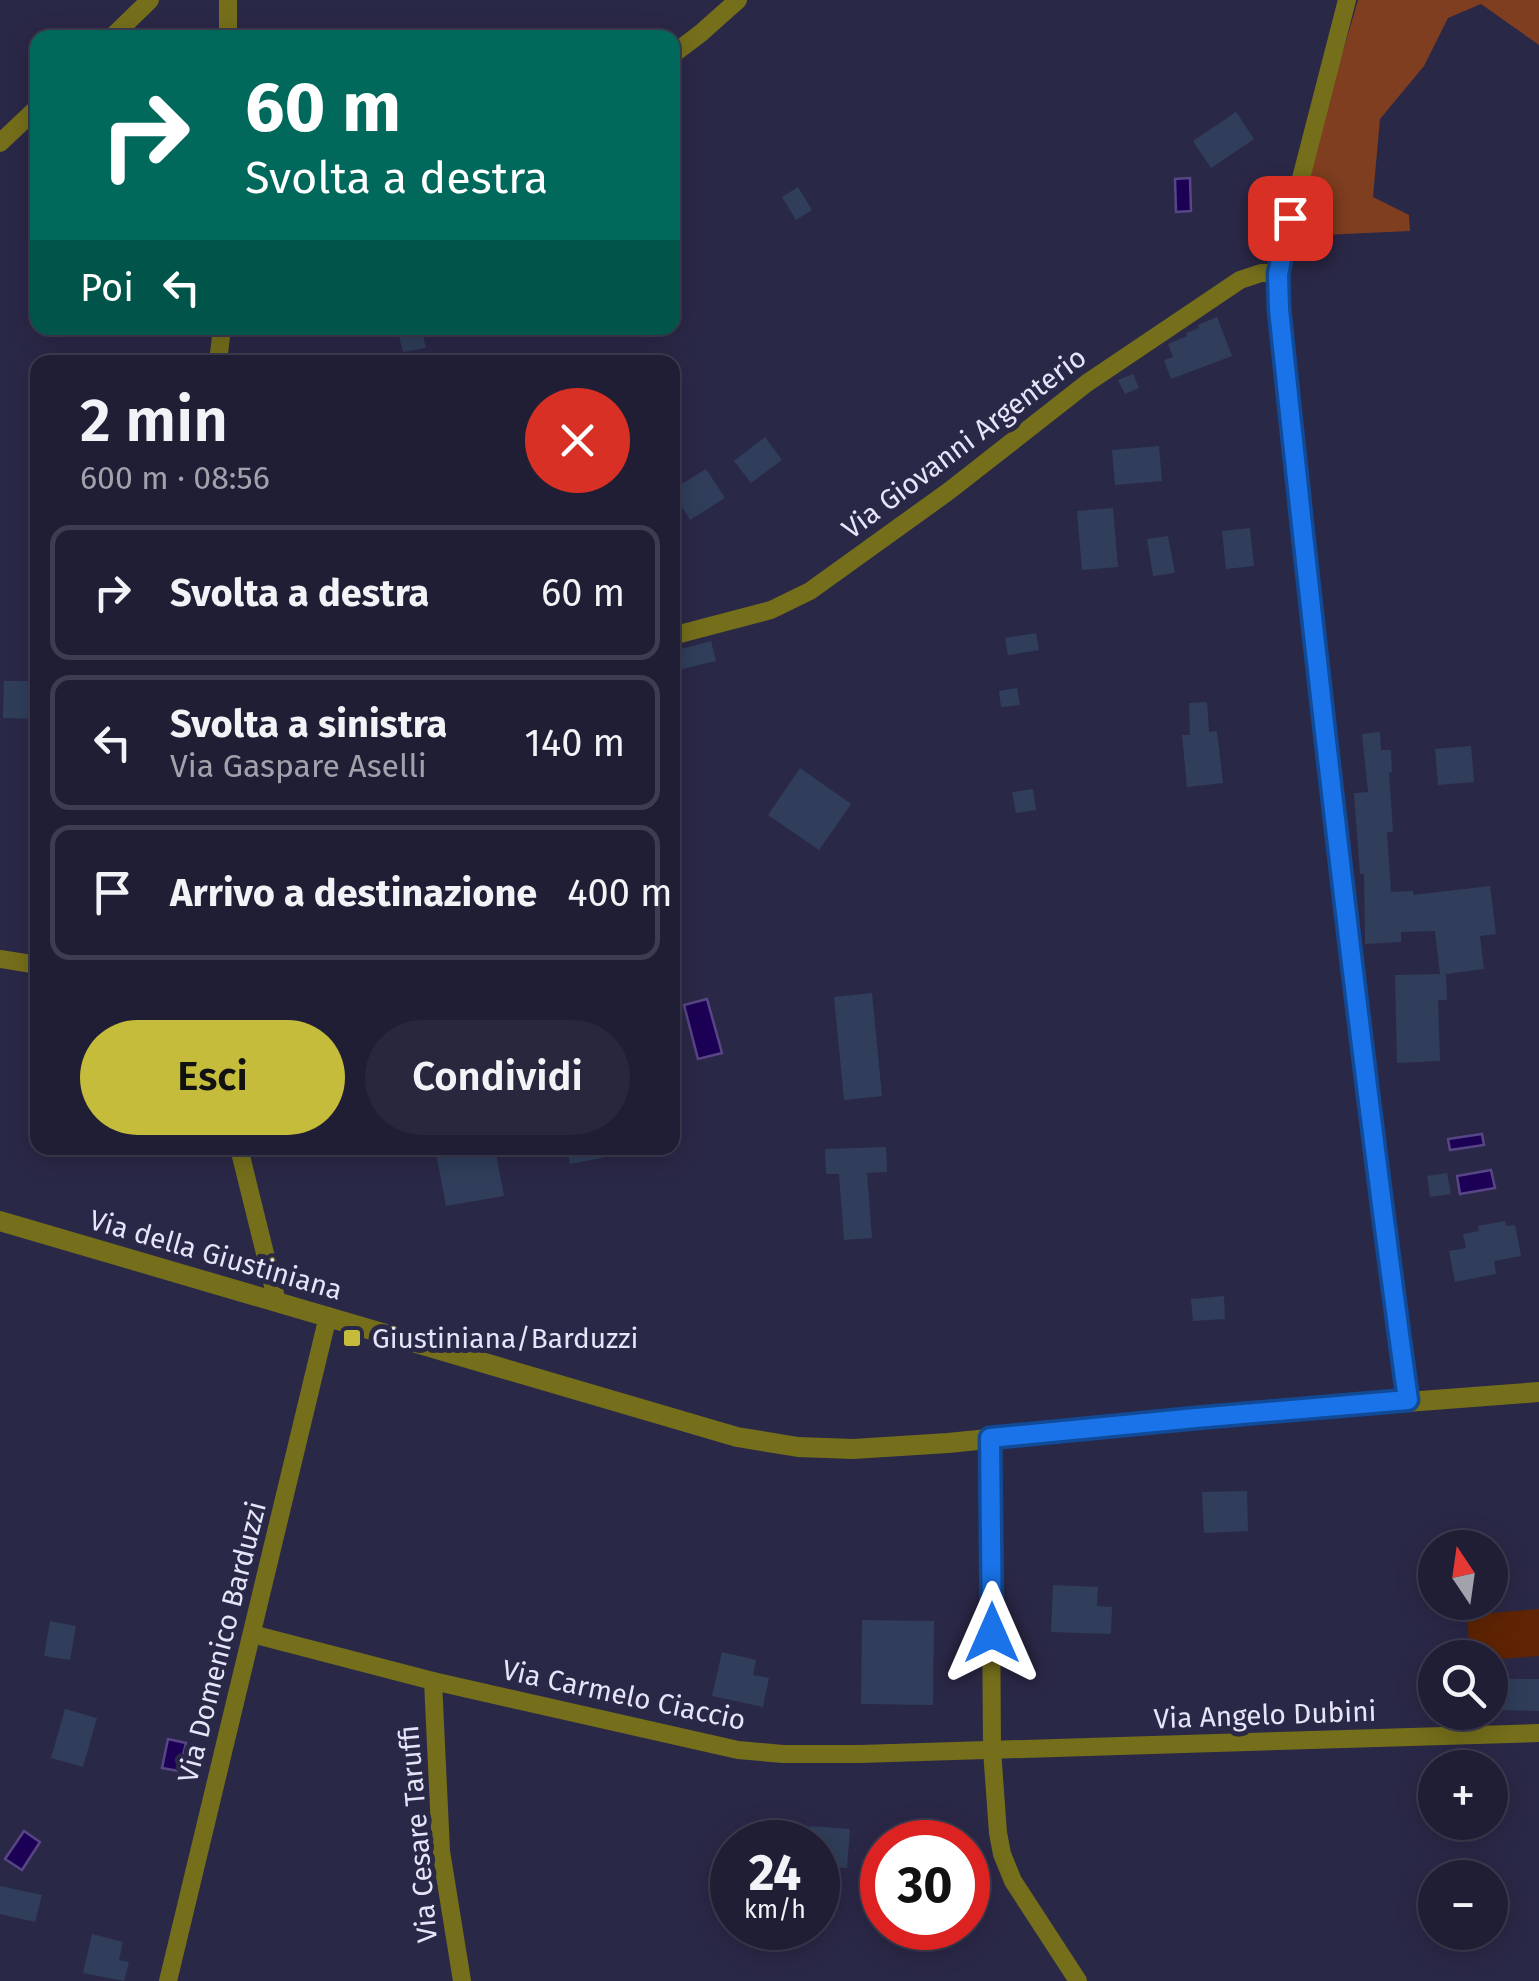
<!DOCTYPE html>
<html lang="it">
<meta charset="utf-8">
<style>
body{margin:0;font-family:"Fira Sans",sans-serif;background:#28273d;color:#f1f3f6;height:100vh;display:flex;flex-direction:column;font-size:38px;white-space:nowrap}
*{box-sizing:border-box;margin:0}
p{font-size:32px;color:#a2a2ad}
.icon{flex:none;width:55px;height:55px;fill:none;stroke:currentColor;stroke-width:2;stroke-linecap:round;stroke-linejoin:round}
.map{position:relative;flex:1;overflow:hidden}
.sheet{position:absolute;left:30px;top:355px;width:650px;height:800px;display:flex;flex-direction:column;background:#201e35;border-radius:20px;box-shadow:0 5px 25px #0003,0 0 0 2px #3d3c50}
.sheet>*{flex:none}
.banner{position:absolute;left:30px;top:30px;width:650px;height:305px;border-radius:20px;box-shadow:0 5px 25px #0003,0 0 0 2px #3d3c50;background:#00695c;color:#fff;overflow:hidden}
.needle{width:65px;rotate:347deg}
.tools{position:absolute;left:1418px;top:1530px;display:grid;gap:20px}
.tools a{display:grid;place-items:center;width:90px;height:90px;border-radius:50%;background:#201e35;box-shadow:0 5px 25px #0003,0 0 0 2px #3d3c50;font-size:50px}
.speed{position:absolute;left:710px;top:1820px;display:flex;gap:20px;font-size:50px;font-weight:700;text-align:center}
.speed>*{display:grid;place-content:center;width:130px;height:130px;border-radius:50%;background:#201e35;box-shadow:0 5px 25px #0003,0 0 0 2px #3d3c50;line-height:1}
.speed small{font-size:25px;font-weight:400}
.speed .limit{border:15px solid #d22;background:#fff;color:#111}
.pin{position:absolute;display:grid;place-items:center;width:85px;height:85px;color:#fff;margin:-42px;border-radius:20px;box-shadow:0 5px 15px #0006}
.me{position:absolute;width:110px;margin:-55px;rotate:0deg;stroke-linejoin:round;filter:drop-shadow(0 0 8px #0008)}
.turn{display:flex;align-items:center;gap:35px;height:210px;padding:0 50px;font-size:45px}
.turn .icon{width:130px;height:130px;stroke-width:2.5}
.turn b{display:block;font-size:70px;line-height:85px}
.then{display:flex;align-items:center;height:95px;padding:0 50px;background:#0003;gap:20px;font-size:38px}
.round{display:grid;place-items:center;flex:none;width:105px;height:105px;border-radius:52px;background:#28273d}
.summary{display:flex;align-items:center;justify-content:space-between;height:170px;padding:0 50px}
h1{font-size:60px;font-weight:600;line-height:75px}
.button{display:flex;gap:20px;margin-top:auto;padding:20px 50px}
.button a{flex:1;height:115px;border-radius:60px;background:#c6bc3c;color:#111;font-size:40px;font-weight:600;line-height:115px;text-align:center}
.button a+a{background:#28273d;color:#f1f3f6}
ul{padding:0;list-style:none}
li{display:flex;align-items:center;gap:30px;height:135px;margin:0 20px 15px;padding:0 30px;border:5px solid #3d3c50;border-radius:20px}
li div{flex:1}
li b{display:block;font-size:38px}
li em{font-style:normal}
.map>svg:first-child{display:block}
.green{fill:#5f2403}
.forest{fill:#7e3e1f}
.water{fill:#1c0055;stroke:#584586;stroke-width:2.5}
.building{fill:#303e5b}
.lines{fill:none;stroke-linecap:round;stroke-linejoin:round}
.minor{stroke:#756f1b;stroke-width:18}
.tertiary{stroke:#756f1b;stroke-width:20}
.route-casing{stroke:#114b97;stroke-width:25}
.route{stroke:#1a73e8;stroke-width:18}
.poi-dot{fill:#c6bc3c;stroke:#2a2847;stroke-width:4}
.labels{text-anchor:middle;dominant-baseline:central;stroke-width:10;stroke-linejoin:round;paint-order:stroke}
.street-label{font-size:28px;fill:#e5e5f9;stroke:#2a2847}
.poi-label{font-size:28px;fill:#e5e5f9;stroke:#2a2847;text-anchor:start}
</style>
<div class="map">
<svg width="1539" height="1981" viewBox="0 0 1539 1981">
<rect width="100%" height="100%" fill="#2a2847"/>
<!-- green -->
<path class="green" d="M1539,1609V1656L1490,1660V1658L1470,1657L1467,1615Z"/>
<!-- forest -->
<path class="forest" d="M1358,0H1539V45L1481,4L1448,18L1424,66L1380,119L1373,197L1409,215L1410,231L1301,236L1300,223L1322,123Z"/>
<!-- water -->
<g class="water">
<path d="M1190,178L1191,211L1176,212L1175,179Z"/>
<path d="M707,999L722,1053L698,1059L684,1005Z"/>
<path d="M1482,1134L1484,1145L1450,1150L1448,1139Z"/>
<path d="M1491,1170L1495,1188L1460,1194L1457,1176Z"/>
<path d="M168,1739L186,1743L179,1771L162,1768Z"/>
<path d="M24,1831L40,1842L22,1870L5,1859Z"/>
</g>
<!-- building -->
<g class="building">
<path d="M1236,112L1254,139L1211,168L1193,141Z"/>
<path d="M798,187L812,210L796,220L782,197Z"/>
<path d="M1217,317L1232,356L1171,379L1164,360L1173,357L1168,344L1187,336L1186,333L1199,328L1198,325Z"/>
<path d="M397,328H421L426,348L403,352Z"/>
<path d="M1133,374L1139,388L1125,394L1118,380Z"/>
<path d="M765,437L782,460L751,483L734,461Z"/>
<path d="M1159,446L1162,481L1115,485L1112,450Z"/>
<path d="M706,469L725,498L690,520L672,490Z"/>
<path d="M1113,508L1118,567L1082,570L1077,511Z"/>
<path d="M1250,528L1254,566L1226,569L1222,531Z"/>
<path d="M1168,536L1175,573L1153,576L1147,539Z"/>
<path d="M1036,633L1039,650L1008,655L1005,638Z"/>
<path d="M711,641L716,661L678,670L673,651Z"/>
<path d="M4,681H38V719L3,718Z"/>
<path d="M1017,688L1020,705L1001,707L999,691Z"/>
<path d="M1207,702L1209,732L1217,731L1223,783L1187,787L1182,735H1190L1189,703Z"/>
<path d="M1380,732L1381,750H1391L1392,773L1389,772L1393,832H1387L1391,892L1413,891V895L1490,886L1496,934L1480,936L1484,969L1446,974L1447,1000H1438L1440,1061L1397,1063L1395,975L1440,974L1435,931L1401,932V942L1365,944L1364,874H1360L1354,793L1368,792L1362,734Z"/>
<path d="M1471,746L1474,782L1438,785L1435,749Z"/>
<path d="M800,768L851,804L819,850L768,815Z"/>
<path d="M1033,789L1036,810L1016,813L1012,792Z"/>
<path d="M872,993L882,1096L844,1100L834,997Z"/>
<path d="M886,1147L887,1172L867,1173L872,1238L844,1240L839,1174H826L825,1149Z"/>
<path d="M435,1148H495L504,1196L446,1206Z"/>
<path d="M567,1148H616V1155L570,1164Z"/>
<path d="M1447,1173L1451,1194L1430,1197L1427,1176Z"/>
<path d="M1505,1221L1506,1226L1515,1225L1521,1256L1494,1261L1496,1274L1455,1282L1449,1251L1466,1248L1463,1234L1479,1231L1478,1226Z"/>
<path d="M1224,1296L1225,1319L1193,1321L1191,1299Z"/>
<path d="M1247,1491L1248,1531L1204,1533L1202,1492Z"/>
<path d="M1053,1585L1098,1587L1097,1606L1112,1607L1111,1634L1051,1632Z"/>
<path d="M862,1620L934,1621L933,1705L861,1704Z"/>
<path d="M50,1621L76,1626L70,1660L44,1656Z"/>
<path d="M722,1652L756,1660L753,1675L769,1678L763,1707L712,1696Z"/>
<path d="M1500,1679H1539V1711L1500,1710Z"/>
<path d="M65,1709L97,1718L83,1767L51,1758Z"/>
<path d="M810,1826L850,1829L847,1868L818,1866V1842H808Z"/>
<path d="M0,1886L42,1895L35,1922L0,1914Z"/>
<path d="M92,1934L123,1942L119,1960L129,1962L124,1981L83,1973Z"/>
</g>
<g class="lines">
<!-- minor -->
<g class="minor">
<path d="M228,0V38"/>
<path d="M1347,0L1282,252L1278,289L1312,634L1382,1208L1408,1400"/>
<path d="M111,38L150,0"/>
<path d="M672,55L701,33L738,0"/>
<path d="M0,143L38,107"/>
<path d="M218,362L222,328"/>
<path d="M672,636L771,610L810,591L949,491L1087,383L1240,280L1261,273H1278"/>
<path d="M0,959L38,965"/>
<path d="M239,1148L277,1302"/>
<path d="M990,1438L992,1750L998,1833L1002,1854L1013,1881L1078,1981"/>
<path d="M252,1634L433,1681L738,1750L783,1754H860L1539,1733"/>
<path d="M433,1681L441,1851L462,1981"/>
<path d="M168,1981L328,1316"/>
</g>
<!-- tertiary -->
<path class="tertiary" d="M0,1221L737,1437L798,1447L853,1449L948,1443L1196,1418L1539,1392"/>
</g>
<g class="lines">
<defs>
<path id="route" d="M992,1633L990,1438L1196,1418L1408,1400C1358,1037 1317,673 1279,309L1278,274L1290,218"/>
</defs>
<!-- route casing -->
<use href="#route" class="route-casing"/>
<!-- route -->
<use href="#route" class="route"/>
</g>
<!-- markers -->
<rect class="poi-dot" x="342" y="1328" width="20" height="20" rx="5"/>
<g class="labels">
<!-- street labels -->
<g class="street-label">
<text transform="translate(964 443) rotate(-37)">Via Giovanni Argenterio</text>
<text transform="translate(216 1255) rotate(16)">Via della Giustiniana</text>
<text transform="translate(222 1642) rotate(-76)">Via Domenico Barduzzi</text>
<text transform="translate(624 1695) rotate(12)">Via Carmelo Ciaccio</text>
<text transform="translate(1265 1715) rotate(-2)">Via Angelo Dubini</text>
<text transform="translate(418 1834) rotate(-95)">Via Cesare Taruffi</text>
</g>
<!-- poi labels -->
<g class="poi-label">
<text x="372" y="1338">Giustiniana/Barduzzi</text>
</g>
</g>
</svg>
<div class="tools">
<a><svg class="needle" viewBox="-14 -14 28 28"><path d="M0-13l5 13h-10z" fill="#e53935"/><path d="M0 13l5-13h-10z" fill="#a2a2ad"/></svg></a>
<a><svg class="icon" aria-label="search" viewBox="0 0 24 24"><circle cx="10" cy="10" r="6"/><path d="M15 15l6 6"/></svg></a>
<a>+</a>
<a>−</a>
</div>
<div class="speed"><div>24<small>km/h</small></div><div class="limit">30</div></div>
<div class="pin" style="left:1290px;top:218px;background:#d93025"><svg class="icon" aria-label="arrive" viewBox="0 0 24 24"><path d="M6 21V4h12l-3 4 3 4H6"/></svg></div>
<svg class="me" style="left:992px;top:1633px" viewBox="-20 -20 40 40"><path d="M0-17L14 15 0 8-14 15z" fill="#1a73e8" stroke="#fff" stroke-width="4"/></svg>
<div class="banner">
<div class="turn"><svg class="icon" aria-label="right" viewBox="0 0 24 24"><path d="M7 20v-9h11M14 6l5 5-5 5"/></svg><div><b>60 m</b>Svolta a destra</div></div>
<div class="then">Poi<svg class="icon" aria-label="left" viewBox="0 0 24 24"><path d="M17 20v-9H6M10 6l-5 5 5 5"/></svg></div>
</div>
<section class="sheet">
<div class="summary"><div><h1>2 min</h1><p>600 m · 08:56</p></div><a class="round" style="background:#d93025;color:#fff"><svg class="icon" aria-label="close" viewBox="0 0 24 24"><path d="M6 6l12 12M18 6L6 18"/></svg></a></div>
<ul>
<li><svg class="icon" aria-label="right" viewBox="0 0 24 24"><path d="M7 20v-9h11M14 6l5 5-5 5"/></svg><div><b>Svolta a destra</b></div><em>60 m</em></li>
<li><svg class="icon" aria-label="left" viewBox="0 0 24 24"><path d="M17 20v-9H6M10 6l-5 5 5 5"/></svg><div><b>Svolta a sinistra</b><p>Via Gaspare Aselli</p></div><em>140 m</em></li>
<li><svg class="icon" aria-label="arrive" viewBox="0 0 24 24"><path d="M6 21V4h12l-3 4 3 4H6"/></svg><div><b>Arrivo a destinazione</b></div><em>400 m</em></li>
</ul>
<div class="button"><a>Esci</a><a>Condividi</a></div>
</section>
</div>
